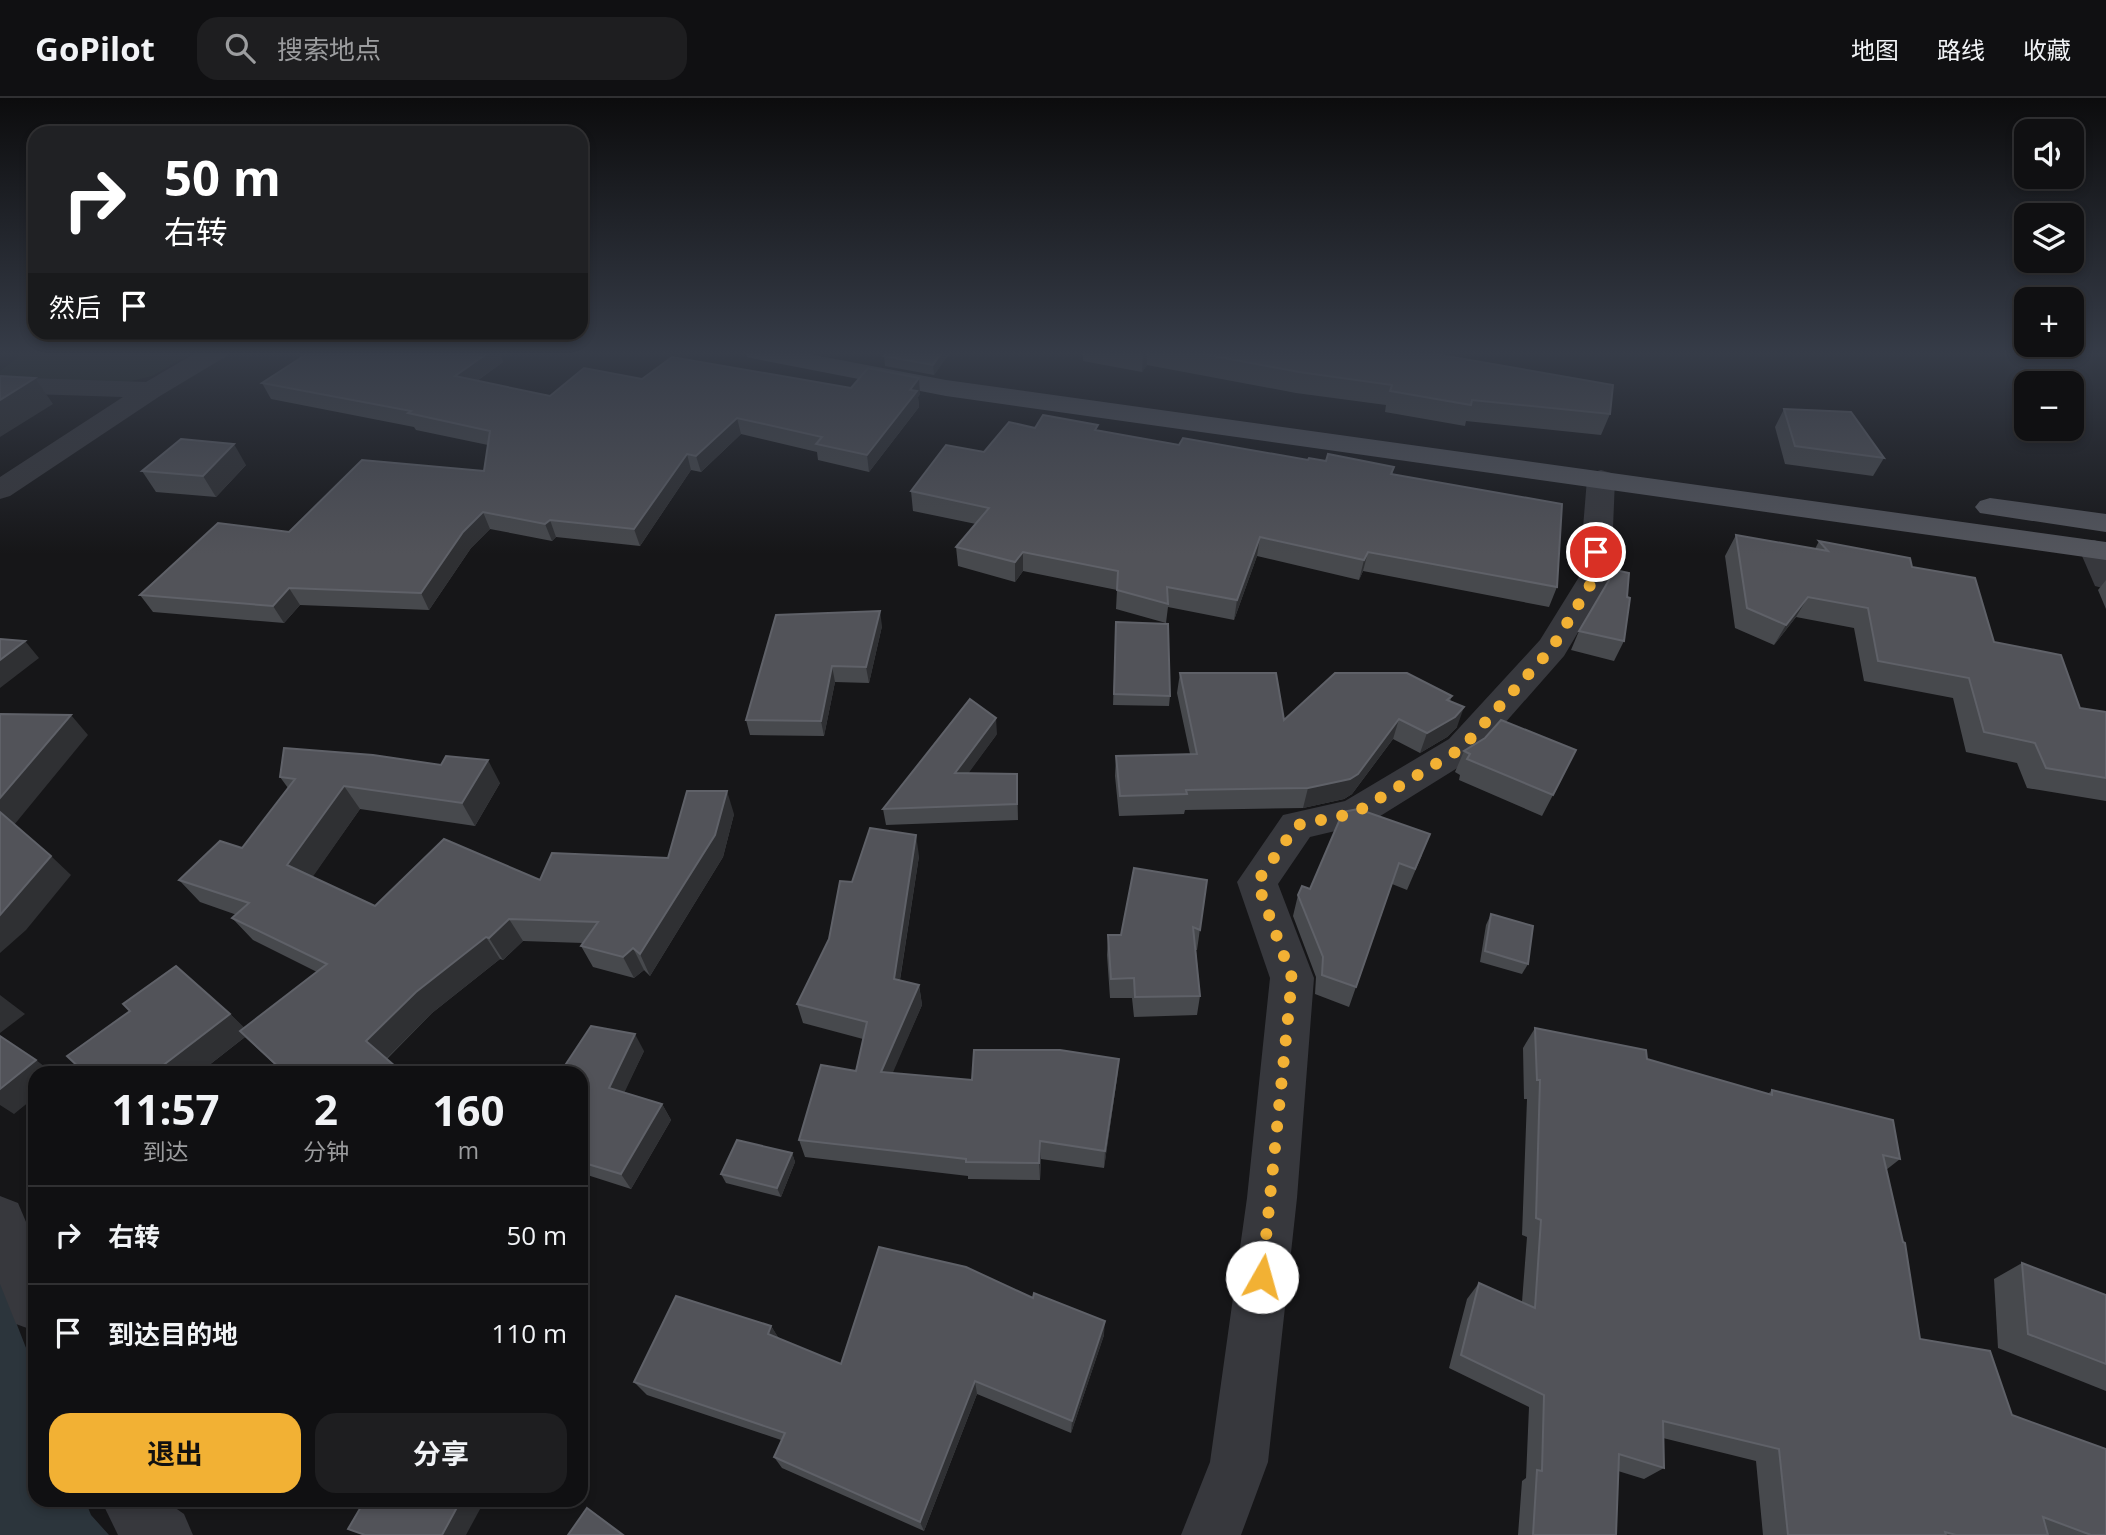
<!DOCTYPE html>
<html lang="zh">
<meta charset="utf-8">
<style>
body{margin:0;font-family:"Open Sans","Noto Sans SC",sans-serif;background:#1e1e20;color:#f1f3f6;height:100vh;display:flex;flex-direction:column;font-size:26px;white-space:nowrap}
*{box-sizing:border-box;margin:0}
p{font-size:23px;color:#9c9d9f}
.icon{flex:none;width:38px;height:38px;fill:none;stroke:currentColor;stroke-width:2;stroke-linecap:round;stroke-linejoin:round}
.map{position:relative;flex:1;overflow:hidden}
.drawer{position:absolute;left:28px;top:968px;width:560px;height:441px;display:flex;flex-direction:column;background:#101012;border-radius:21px;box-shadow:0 4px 10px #0003,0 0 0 2px #303032}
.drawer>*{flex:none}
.hud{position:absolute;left:28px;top:28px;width:560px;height:214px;border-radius:21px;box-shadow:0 4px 10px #0003,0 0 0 2px #303032;background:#202124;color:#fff;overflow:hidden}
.controls{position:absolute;left:2014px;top:21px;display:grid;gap:14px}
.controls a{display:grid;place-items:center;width:70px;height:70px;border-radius:14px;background:#101012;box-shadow:0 4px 10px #0003,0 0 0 2px #303032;font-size:35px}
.pin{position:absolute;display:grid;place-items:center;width:60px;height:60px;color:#fff;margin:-30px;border:4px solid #fff;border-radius:50%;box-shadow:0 2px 7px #0007}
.me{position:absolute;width:77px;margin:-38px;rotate:7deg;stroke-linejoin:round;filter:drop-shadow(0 0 5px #0008)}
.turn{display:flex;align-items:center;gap:24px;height:147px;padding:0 21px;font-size:32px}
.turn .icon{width:91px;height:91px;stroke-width:2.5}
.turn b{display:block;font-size:49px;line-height:60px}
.then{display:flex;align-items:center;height:66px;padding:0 21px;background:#0003;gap:14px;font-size:26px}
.eta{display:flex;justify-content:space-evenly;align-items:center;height:119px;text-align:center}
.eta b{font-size:42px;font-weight:700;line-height:49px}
.cta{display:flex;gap:14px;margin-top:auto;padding:14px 21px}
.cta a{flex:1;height:80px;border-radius:21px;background:#f2b134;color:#111;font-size:28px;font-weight:700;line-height:80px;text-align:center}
.cta a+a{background:#1e1e20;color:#f1f3f6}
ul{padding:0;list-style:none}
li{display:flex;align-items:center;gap:21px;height:98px;padding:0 21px;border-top:2px solid #303032}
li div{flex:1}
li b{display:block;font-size:26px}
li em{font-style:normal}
header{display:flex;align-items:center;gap:42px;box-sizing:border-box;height:98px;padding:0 35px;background:#101012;border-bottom:2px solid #303032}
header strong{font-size:33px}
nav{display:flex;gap:38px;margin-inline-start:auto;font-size:24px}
.search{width:490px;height:63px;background:#1e1e20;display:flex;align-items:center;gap:18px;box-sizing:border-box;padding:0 24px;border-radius:21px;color:#9c9d9f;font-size:26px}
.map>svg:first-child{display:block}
.green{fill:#1e261f}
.water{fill:#2c353c}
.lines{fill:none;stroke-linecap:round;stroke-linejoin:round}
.street{fill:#37383d;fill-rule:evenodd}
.primary{fill:#53555c;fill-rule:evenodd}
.wall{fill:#47494d}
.shaded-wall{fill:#2f3033}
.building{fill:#525359;stroke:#5f6168;stroke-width:2}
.route{stroke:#f2b134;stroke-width:12;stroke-dasharray:0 21.6}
</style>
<header>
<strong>GoPilot</strong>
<div class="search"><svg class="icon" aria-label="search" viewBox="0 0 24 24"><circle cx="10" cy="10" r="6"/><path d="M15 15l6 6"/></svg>搜索地点</div>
<nav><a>地图</a><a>路线</a><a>收藏</a></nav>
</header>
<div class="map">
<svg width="2106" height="1437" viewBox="0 0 2106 1437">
<rect width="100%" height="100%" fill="#161618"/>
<!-- green -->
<path class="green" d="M25,254H194L152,278L119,286L0,281V273Z"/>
<!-- water -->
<path class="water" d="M0,1183L35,1273V1402H85L91,1417L109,1437H0Z"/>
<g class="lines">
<!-- street -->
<g class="street">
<path d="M197,254H228L225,259L160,298L10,398L0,401V379L123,299L0,295V279L146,284Z"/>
<path d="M1601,372L1611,375L1615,381L1611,479L1564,558L1475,659L1369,725L1310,739L1278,786L1314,880L1297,1100L1268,1364L1241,1437H1181L1210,1364L1247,1100L1270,880L1237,784L1283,717L1345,703L1449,641L1540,542L1579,479L1587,381L1591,375Z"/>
<path d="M2094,442L2106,446V491L2095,488L2079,451L2083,444Z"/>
<path d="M0,1098L18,1105L35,1145V1233L16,1226L0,1186Z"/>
<path d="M101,1402H164L184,1416L193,1437H118Z"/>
</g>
<!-- primary -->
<g class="primary">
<path d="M744,254H798L946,282L2106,444V462L946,298L756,261L747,259Z"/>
<path d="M1990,400L2106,416V434L1980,415L1975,409L1980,403Z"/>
</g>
</g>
<!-- wall -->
<g class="wall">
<path d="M298,254H499L503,264L477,283L550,298L642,281L851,290L920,296L918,299L919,309L869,374L818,362L817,354L741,336L701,374L691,372L640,448L556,439L552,443L490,431L471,450L429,512L300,507L284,525L153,514L140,497L289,434L484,373L488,347L416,332L414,329L271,301L262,285L301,260Z"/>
<path d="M887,254H950L934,277L885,268L884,258Z"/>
<path d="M1083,254H1424L1610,316L1601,337L1466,323L1465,328L1385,314L1386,307L1296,295L1147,267L1142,274L1083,263Z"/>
<path d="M1784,311L1884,360L1873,378L1785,366L1775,329Z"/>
<path d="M1035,330L1097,332L1179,347L1308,362L1394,369L1392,376L1557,489L1549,509L1363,473L1359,482L1257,458L1234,522L1168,509L1166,525L1116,511L1117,492L1023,473L1015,484L958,468L956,449L976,426L913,413L911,393L984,354Z"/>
<path d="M246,367L216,399L156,394L142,373Z"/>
<path d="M1736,437L1815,451L1819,443L1912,469L1994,544L2080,610L2106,614V703L2027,690L2017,665L1966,654L1953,600L1864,583L1854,530L1796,519L1774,547L1735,530L1725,458Z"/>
<path d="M2106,482V511L2098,492Z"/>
<path d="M1116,524L1170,598L1169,608L1113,607Z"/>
<path d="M882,528L869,585L835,584L824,638L750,637L746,622Z"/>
<path d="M1579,533L1624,543L1614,563L1571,552Z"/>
<path d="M1180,575L1284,622L1452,598L1450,603L1457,629L1447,639L1420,655L1393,641L1352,696L1344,701L1303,710L1185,712L1184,716L1119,718L1115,678L1116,658L1190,656L1177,595Z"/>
<path d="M997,636L968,675L1017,676L1018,722L886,727L883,711Z"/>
<path d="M1464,653L1565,674L1542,718L1459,682L1460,677L1455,674Z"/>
<path d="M280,679L500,685L475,728L360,711L312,779L375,808L668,760L734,716L723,759L650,878L644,872L634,880L593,869L581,848L583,845L523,843L503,862L500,861L432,915L387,961L403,975H284L245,939L199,975H85L230,916L244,930L317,874L253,842L232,820L237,817L200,804L179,782L242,750L288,690Z"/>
<path d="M1422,757L1407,792L1392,786L1349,909L1315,896L1316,879L1293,818L1298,797L1310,791Z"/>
<path d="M919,758L900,882L919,887L922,907L892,975L972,982L1119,961L1117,980L1104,1070L1041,1061L1040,1082L968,1081V1078L805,1059L799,1042L856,973L863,941L803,925L797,906L829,841L852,784Z"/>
<path d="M1207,782L1197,852H1196L1200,898L1197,917L1134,919L1132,900H1110L1107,857L1108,837H1121Z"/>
<path d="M1491,816L1528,866L1522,876L1480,864L1486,827Z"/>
<path d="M1535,930L1647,961L1768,996L1772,992L1900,1061L1886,1072L1920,1241L2012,1317L2106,1437H1763L1756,1363L1663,1340L1664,1370L1644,1381L1618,1373L1616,1437H1518L1522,1383L1526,1380L1529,1309L1449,1270L1467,1201L1479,1185L1522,1204L1527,1139L1522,1137L1527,1001H1524L1523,950Z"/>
<path d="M644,953L624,994L662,1006L671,1022L631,1091L581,1075V975Z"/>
<path d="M792,1055L795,1064L781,1099L726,1085L721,1076Z"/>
<path d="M2022,1165L2106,1197V1293L1998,1250L1994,1181Z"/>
<path d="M771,1228L779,1241L841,1266L1104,1237L1071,1335L977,1296L924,1433L782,1370L774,1359L781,1342L647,1297L634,1284Z"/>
</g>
<!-- shaded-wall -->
<g class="shaded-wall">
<path d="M489,254H499L503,264L461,294L455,278Z"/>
<path d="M942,254H950L934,277L933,267Z"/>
<path d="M1143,254H1147V267L1142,274Z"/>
<path d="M35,280L53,306L0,339V302Z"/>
<path d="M919,280L920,296L918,299L919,309L869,374L867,357Z"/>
<path d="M737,320L741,336L701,374L696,358Z"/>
<path d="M234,346L246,367L216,399L203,378Z"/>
<path d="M687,356L691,372L640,448L634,431Z"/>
<path d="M483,414L490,431L471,450L429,512L421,495L463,434Z"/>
<path d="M550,422L556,439L552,443L545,426Z"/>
<path d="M1260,439L1257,458L1234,522L1237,502Z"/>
<path d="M1023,454V473L1015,484V464Z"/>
<path d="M1368,454L1363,473L1359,482L1364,462Z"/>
<path d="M289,490L300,507L284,525L273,508Z"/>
<path d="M1808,499L1796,519L1774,547L1786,527Z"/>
<path d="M880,513L882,528L869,585L866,569Z"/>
<path d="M25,543L39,560L0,590V562Z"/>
<path d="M832,568L835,584L824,638L821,623Z"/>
<path d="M1464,609L1457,629L1447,639L1420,655L1427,635Z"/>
<path d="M71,617L88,637L14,727L0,714V700Z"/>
<path d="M996,620L997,636L957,691L955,675Z"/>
<path d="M1399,621L1393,641L1352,696L1344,701L1303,710L1308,690Z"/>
<path d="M488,662L500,685L475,728L462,705Z"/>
<path d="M344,688L360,711L305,790L287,767Z"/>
<path d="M727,693L734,716L723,759L650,878L640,856Z"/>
<path d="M916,737L919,758L897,900L894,881Z"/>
<path d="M51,758L71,777L26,832L0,855V817Z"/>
<path d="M509,821L523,843L503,862L489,840Z"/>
<path d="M486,839L500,861L432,915L384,963L366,943L416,894Z"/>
<path d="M633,850L644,872L634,880L623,859Z"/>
<path d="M919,887L922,907L885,993L881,974Z"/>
<path d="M0,897L25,916L0,935Z"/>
<path d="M230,916L250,935L199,975H153Z"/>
<path d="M635,936L644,953L619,1006L609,990Z"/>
<path d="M1119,961L1117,980L1104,1070L1105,1053Z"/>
<path d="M36,962L53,975H35V999L14,1016L0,1007V991Z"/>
<path d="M662,1006L671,1022L631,1091L621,1076Z"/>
<path d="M1040,1043L1041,1061L1040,1082L1039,1065Z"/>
<path d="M792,1055L795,1064L781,1099L777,1090Z"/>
<path d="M581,1197L588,1204L581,1220Z"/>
<path d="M1105,1223L1104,1237L1071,1335L1072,1323Z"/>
<path d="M771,1228L780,1242L768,1236Z"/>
<path d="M975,1283L977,1296L924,1433L920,1424Z"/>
<path d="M461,1402H485L466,1437H442Z"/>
<path d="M587,1410L602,1420L625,1437H623Z"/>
</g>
<!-- building -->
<g class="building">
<path d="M310,254H489L455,278L550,298L584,270L642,281L672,259L851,290L868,270L919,280L910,292L917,293L867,357L816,346L822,339L737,320L696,358L687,356L634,431L550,422L545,426L483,414L463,434L421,495L289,490L273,508L140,497L218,425L289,434L362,362L484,373L490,333L408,315L411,313L262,285Z"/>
<path d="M887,254H942L933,267L884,258Z"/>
<path d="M1193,254H1424L1613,287L1610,316L1472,302L1471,307L1390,293L1392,287L1299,274Z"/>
<path d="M0,278L35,280L0,302Z"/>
<path d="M1784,311L1851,314L1884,360L1795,348Z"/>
<path d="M1043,317L1098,327L1095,332L1179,347L1183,340L1308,362L1309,360L1326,363L1328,356L1394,369L1391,376L1562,406L1557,489L1368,454L1364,462L1260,439L1237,502L1167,489L1168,506L1117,492L1118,473L1023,454L1015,464L956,449L989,410L911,393L946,347L984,354L1009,324L1035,330Z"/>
<path d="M181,341L234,346L203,378L142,373Z"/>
<path d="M1736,437L1828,453L1819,443L1910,460L1912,469L1975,480L1994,544L2061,557L2080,610L2106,614V680L2046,670L2035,645L1984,634L1969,580L1878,563L1868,510L1808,499L1786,527L1747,510Z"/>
<path d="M1615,472L1629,475L1627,499L1630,500L1624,543L1579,533Z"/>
<path d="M880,513L866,569L832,568L821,623L746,622L776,517Z"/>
<path d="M1116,524L1168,526L1170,598L1114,596Z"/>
<path d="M0,541L25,543L0,562Z"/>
<path d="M1180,575H1276L1284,622L1335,575H1407L1452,598L1447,602L1464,609L1455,619L1427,635L1399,621L1358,676L1350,681L1308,690L1186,692L1187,696L1120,698L1116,658L1197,656Z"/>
<path d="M970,601L996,620L955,675L1017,676V706L883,711Z"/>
<path d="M0,616L71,617L0,700Z"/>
<path d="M1501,622L1576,652L1553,697L1467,661L1470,656L1464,653L1485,640Z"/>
<path d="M284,650L373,657L441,667L446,658L488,662L462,705L344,688L287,767L375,808L444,741L540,782L552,755L668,760L687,693H727L715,737L640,856L633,850L623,859L581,848L598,824L509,821L489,840L486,839L416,894L366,943L403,975H285L240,933L327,866L232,820L249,805L179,782L220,743L242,750L295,681L280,679Z"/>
<path d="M1358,711L1430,736L1415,771L1399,765L1356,889L1322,877L1323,859L1298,797L1302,788L1310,791L1343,714Z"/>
<path d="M0,714L51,758L0,817Z"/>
<path d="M870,730L916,737L894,881L919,887L881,974L972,982L974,952H1060L1119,961L1105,1053L1040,1043L1039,1065L966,1064V1061L799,1042L821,967L856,973L867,924L797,906L829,841L840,783L852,784Z"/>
<path d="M1134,770L1207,782L1200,832L1193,829L1200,898L1135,899L1134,880L1111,881L1108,837H1121Z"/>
<path d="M1491,816L1533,828L1528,866L1485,853Z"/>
<path d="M176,868L230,916L153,975H85L67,958L130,913L123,906Z"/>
<path d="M591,928L635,936L609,990L662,1006L621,1076L581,1064V975H560Z"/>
<path d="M1535,930L1646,952L1647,961L1772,997V992L1893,1022L1900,1061L1883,1057L1903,1144L1905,1145L1920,1241L1990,1253L2012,1317L2106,1351V1437H2091L2043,1419L2048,1437H1956L1945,1434L1946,1437H1788L1779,1351L1663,1323L1664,1370L1619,1356L1616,1437H1533L1537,1372L1542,1373L1544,1297L1461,1257L1479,1185L1535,1210L1541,1122L1536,1120L1540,982H1537Z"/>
<path d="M0,938L36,962L0,991Z"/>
<path d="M737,1042L792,1055L777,1090L721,1076Z"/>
<path d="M879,1149L966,1169L1033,1200L1034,1195L1105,1223L1072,1323L975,1283L920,1424L774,1359L785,1335L634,1284L676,1198L771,1228L768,1236L841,1266Z"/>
<path d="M2022,1165L2106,1197V1266L2028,1236Z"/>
<path d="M365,1402H461L442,1437H365L348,1431Z"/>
<path d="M587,1410L623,1437H568Z"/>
</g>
<!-- sky -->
<linearGradient id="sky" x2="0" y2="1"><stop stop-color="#0c0c0d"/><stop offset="0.56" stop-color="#363c48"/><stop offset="1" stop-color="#363c48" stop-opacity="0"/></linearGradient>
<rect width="2106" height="456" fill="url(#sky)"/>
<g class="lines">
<!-- route -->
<path class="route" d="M1262,1179L1292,880L1257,784L1297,727L1355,715L1462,650L1552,550L1595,479L1596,454"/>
</g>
</svg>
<div class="controls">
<a><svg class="icon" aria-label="sound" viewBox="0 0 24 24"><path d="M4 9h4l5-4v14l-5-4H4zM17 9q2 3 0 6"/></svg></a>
<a><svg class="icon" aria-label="layers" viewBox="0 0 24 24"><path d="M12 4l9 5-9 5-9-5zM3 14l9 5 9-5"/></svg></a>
<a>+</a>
<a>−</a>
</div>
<div class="pin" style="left:1596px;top:454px;background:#d93025"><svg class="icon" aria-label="arrive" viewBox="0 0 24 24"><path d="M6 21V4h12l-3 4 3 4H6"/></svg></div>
<svg class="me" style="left:1262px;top:1179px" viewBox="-20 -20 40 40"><circle r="19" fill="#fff"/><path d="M0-13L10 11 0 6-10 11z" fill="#f2b134"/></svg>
<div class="hud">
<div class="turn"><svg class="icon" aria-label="right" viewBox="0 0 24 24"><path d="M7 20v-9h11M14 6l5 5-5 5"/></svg><div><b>50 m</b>右转</div></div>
<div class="then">然后<svg class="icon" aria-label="arrive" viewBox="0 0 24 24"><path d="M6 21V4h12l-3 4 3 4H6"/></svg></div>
</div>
<section class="drawer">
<div class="eta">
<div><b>11:57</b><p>到达</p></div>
<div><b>2</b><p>分钟</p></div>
<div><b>160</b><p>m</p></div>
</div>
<ul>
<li><svg class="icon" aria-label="right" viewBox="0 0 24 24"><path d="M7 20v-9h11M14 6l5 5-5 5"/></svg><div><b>右转</b></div><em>50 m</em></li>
<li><svg class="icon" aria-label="arrive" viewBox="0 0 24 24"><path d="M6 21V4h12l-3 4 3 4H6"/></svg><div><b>到达目的地</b></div><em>110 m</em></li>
</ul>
<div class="cta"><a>退出</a><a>分享</a></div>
</section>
</div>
